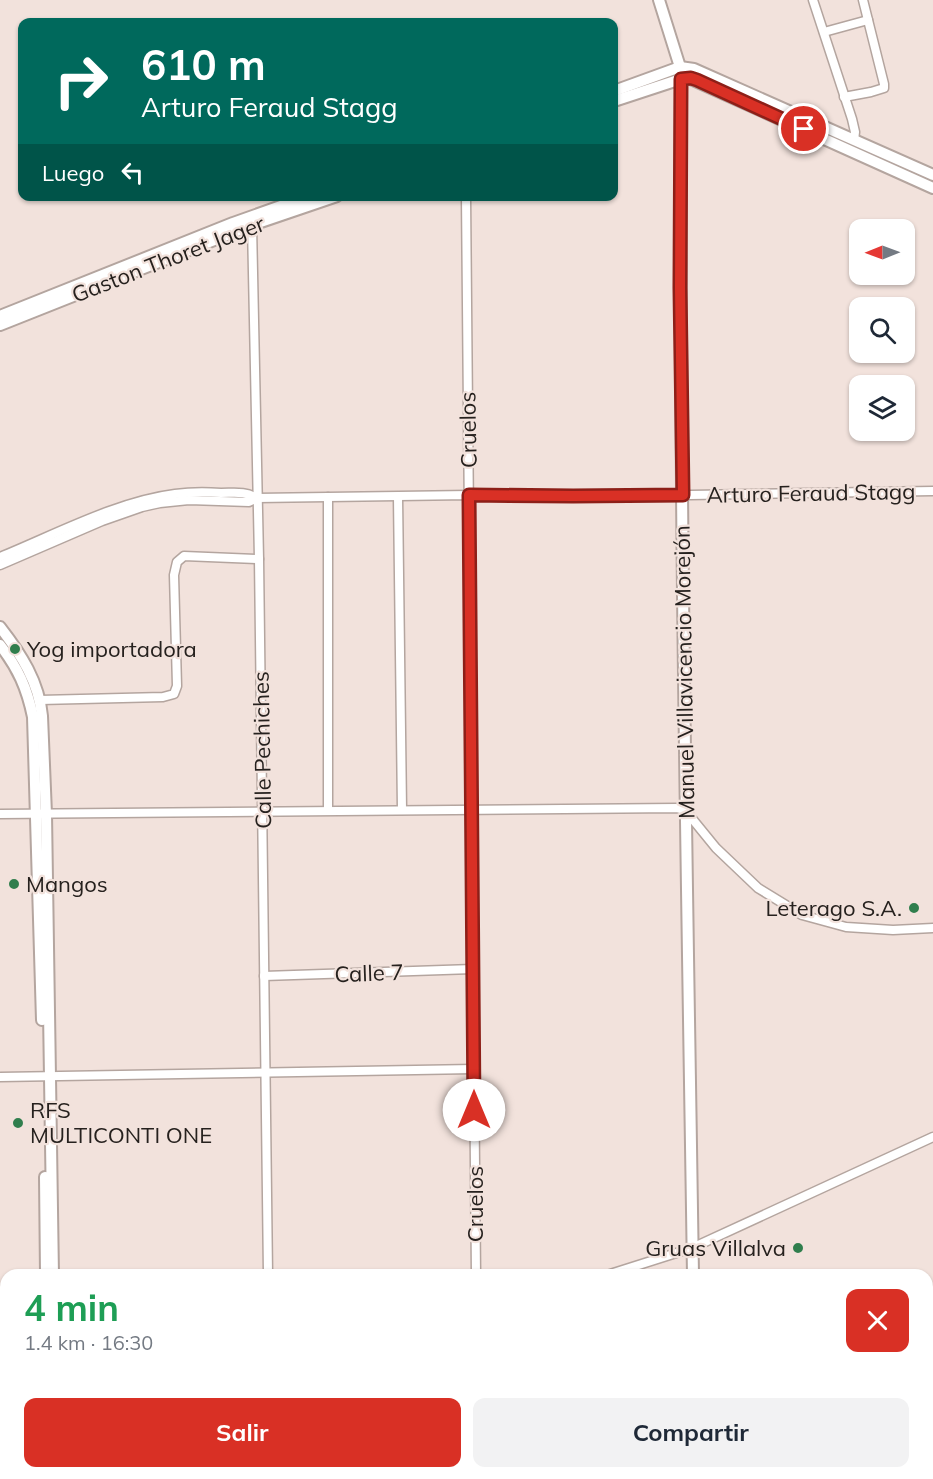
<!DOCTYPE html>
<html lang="es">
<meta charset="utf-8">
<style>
body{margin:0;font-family:Mulish,sans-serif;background:#f2f2f3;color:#1f2937;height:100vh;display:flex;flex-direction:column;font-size:22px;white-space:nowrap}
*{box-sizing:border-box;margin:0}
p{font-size:20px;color:#747a83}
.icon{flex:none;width:33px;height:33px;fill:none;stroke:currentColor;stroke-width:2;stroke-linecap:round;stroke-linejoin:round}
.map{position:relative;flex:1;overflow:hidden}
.sheet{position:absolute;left:0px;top:1269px;width:933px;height:210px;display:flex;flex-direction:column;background:#fff;border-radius:18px 18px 0 0;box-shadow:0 2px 4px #0004}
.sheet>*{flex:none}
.top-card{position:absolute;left:18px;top:18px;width:600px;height:183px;border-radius:12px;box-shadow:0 2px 4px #0004;background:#00695c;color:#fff;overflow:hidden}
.needle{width:39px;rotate:269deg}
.controls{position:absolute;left:849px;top:219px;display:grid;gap:12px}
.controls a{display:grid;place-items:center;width:66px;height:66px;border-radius:12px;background:#fff;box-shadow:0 2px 4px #0004;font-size:30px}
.pin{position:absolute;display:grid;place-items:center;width:51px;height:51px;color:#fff;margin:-26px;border:3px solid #fff;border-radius:50%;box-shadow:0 2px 6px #0007}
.me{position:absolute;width:66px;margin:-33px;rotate:0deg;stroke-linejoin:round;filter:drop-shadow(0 0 4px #0008)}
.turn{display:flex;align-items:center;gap:21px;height:126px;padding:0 24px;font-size:27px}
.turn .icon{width:78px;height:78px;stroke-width:2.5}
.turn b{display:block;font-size:42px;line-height:51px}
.then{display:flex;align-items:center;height:57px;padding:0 24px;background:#0003;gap:12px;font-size:22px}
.round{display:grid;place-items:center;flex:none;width:63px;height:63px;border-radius:12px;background:#f2f2f3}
.overview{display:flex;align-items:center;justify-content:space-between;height:102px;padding:0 24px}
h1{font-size:36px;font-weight:700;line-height:45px;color:#1e9e55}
.button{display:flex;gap:12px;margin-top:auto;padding:12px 24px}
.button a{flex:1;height:69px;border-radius:12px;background:#d93025;color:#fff;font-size:24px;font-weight:700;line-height:69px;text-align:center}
.button a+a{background:#f2f2f3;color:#1f2937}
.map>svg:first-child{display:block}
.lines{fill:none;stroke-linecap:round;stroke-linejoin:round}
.minor-casing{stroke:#b4a59f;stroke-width:11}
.tertiary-casing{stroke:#b4a59f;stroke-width:14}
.secondary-casing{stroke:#b4a59f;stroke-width:15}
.trunk-casing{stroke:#c7c5c4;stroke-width:16}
.minor{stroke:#fff;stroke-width:8}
.tertiary{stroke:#fff;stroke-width:10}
.secondary{stroke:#fff;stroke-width:12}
.trunk{stroke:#fed6a2;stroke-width:14}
.route-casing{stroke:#8d1f18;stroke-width:15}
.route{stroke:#d93025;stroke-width:10}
.poi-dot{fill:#307e4d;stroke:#f2e2dc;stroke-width:2}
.labels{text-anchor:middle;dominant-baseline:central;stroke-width:4.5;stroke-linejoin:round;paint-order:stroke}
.street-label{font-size:22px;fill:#26211e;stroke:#f2e2dc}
.poi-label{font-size:22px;fill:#26211e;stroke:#f2e2dc;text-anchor:start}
</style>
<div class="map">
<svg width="933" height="1479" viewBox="0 0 933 1479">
<rect width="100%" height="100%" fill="#f2e2dc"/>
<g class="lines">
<defs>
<g id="minor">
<path d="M813,0L852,119L855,132L854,140"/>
<path d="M824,32L868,20"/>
<path d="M844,97L871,92L884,88V84L863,0"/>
<path d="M466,196L476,1275"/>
<path d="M252,225L259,559L268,1275"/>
<path d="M398,497L402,810"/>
<path d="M0,557C54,535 118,501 175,494C190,492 206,492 221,493C235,493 245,491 257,498"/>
<path d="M0,565L102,521L142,507L160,503L189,500L249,502L257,498L469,495L573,497L933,491"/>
<path d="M40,700L163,697L174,694L177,686L174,575L177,562L184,556L259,559"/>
<path d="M328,810V497"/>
<path d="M0,814L677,808L685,810L716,848L758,888L802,915L846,927L893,930L933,928"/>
<path d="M264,976L473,969"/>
<path d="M0,1077L474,1069"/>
<path d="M607,1275L692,1248L933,1137"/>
<path d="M778,1473L845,1479"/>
<path d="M317,1479L318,1473"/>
<path d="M333,1479V1473"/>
<path d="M426,1479L427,1473"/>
<path d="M518,1479V1473"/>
<path d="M608,1479V1473"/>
<path d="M699,1479V1473"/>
<path d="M880,1479V1473"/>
</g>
<g id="tertiary">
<path d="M659,0L680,67L681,79C679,478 687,876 693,1275"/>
<path d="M614,91L680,67L694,69L933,175"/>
<path d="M614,101L681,79H691L933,188"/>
<path d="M0,316L233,223L309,196"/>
<path d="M0,325L252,225L337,196"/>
<path d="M0,627C21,654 39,682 42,716L46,814L53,1275"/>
<path d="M0,645C18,668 27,688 33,717L42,1020"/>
<path d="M45,1177L46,1275"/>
</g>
<g id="secondary">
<path d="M927,1381H933"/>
<path d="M0,1412H6"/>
<path d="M927,1423L933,1424"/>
<path d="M927,1433H933"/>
</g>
<g id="trunk">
<path d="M0,1383H6"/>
<path d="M927,1394H933"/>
<path d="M0,1397H6"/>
<path d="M927,1408L933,1409"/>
</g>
</defs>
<!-- minor casing -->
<use href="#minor" class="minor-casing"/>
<!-- tertiary casing -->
<use href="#tertiary" class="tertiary-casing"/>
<!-- secondary casing -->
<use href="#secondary" class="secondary-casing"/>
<!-- trunk casing -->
<use href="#trunk" class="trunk-casing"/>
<!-- minor -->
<use href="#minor" class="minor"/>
<!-- tertiary -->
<use href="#tertiary" class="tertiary"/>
<!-- secondary -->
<use href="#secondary" class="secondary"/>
<!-- trunk -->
<use href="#trunk" class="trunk"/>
</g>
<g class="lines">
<defs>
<path id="route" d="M474,1110L469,495L573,496L683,495L680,288L681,79L691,78L697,80L804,129"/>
</defs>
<!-- route casing -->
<use href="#route" class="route-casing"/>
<!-- route -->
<use href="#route" class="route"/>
</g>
<!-- markers -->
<g class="poi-dot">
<circle cx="15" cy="649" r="6"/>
<circle cx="14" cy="884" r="6"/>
<circle cx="914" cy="908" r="6"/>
<circle cx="18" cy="1123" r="6"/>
<circle cx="798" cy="1248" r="6"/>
</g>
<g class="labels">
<!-- street labels -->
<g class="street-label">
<text transform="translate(168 259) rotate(-21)">Gaston Thoret Jager</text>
<text transform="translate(468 430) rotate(-91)">Cruelos</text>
<text transform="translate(811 493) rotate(-1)">Arturo Feraud Stagg</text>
<text transform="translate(684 672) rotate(-91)">Manuel Villavicencio Morejón</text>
<text transform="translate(262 750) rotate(-91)">Calle Pechiches</text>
<text transform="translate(369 973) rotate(-2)">Calle 7</text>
<text transform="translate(475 1204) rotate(-90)">Cruelos</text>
</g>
<!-- poi labels -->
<g class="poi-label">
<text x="27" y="649">Yog importadora</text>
<text x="26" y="884">Mangos</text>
<text x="902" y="908" text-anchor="end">Leterago S.A.</text>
<text x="30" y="1110">RFS<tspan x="30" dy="25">MULTICONTI ONE</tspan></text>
<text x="786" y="1248" text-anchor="end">Gruas Villalva</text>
</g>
</g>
</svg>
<div class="controls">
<a><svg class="needle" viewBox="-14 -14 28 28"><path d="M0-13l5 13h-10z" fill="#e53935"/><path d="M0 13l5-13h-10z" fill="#747a83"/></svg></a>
<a><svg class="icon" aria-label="search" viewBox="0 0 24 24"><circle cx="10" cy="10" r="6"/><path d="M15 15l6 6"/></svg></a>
<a><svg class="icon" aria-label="layers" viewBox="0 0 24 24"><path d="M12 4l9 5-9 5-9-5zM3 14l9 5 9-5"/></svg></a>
</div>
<div class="pin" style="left:804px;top:129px;background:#d93025"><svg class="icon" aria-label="arrive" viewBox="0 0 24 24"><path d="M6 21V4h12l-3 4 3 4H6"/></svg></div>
<svg class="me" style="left:474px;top:1110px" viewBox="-20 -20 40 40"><circle r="19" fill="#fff"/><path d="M0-13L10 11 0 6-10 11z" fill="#d93025"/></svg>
<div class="top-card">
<div class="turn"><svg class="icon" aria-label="right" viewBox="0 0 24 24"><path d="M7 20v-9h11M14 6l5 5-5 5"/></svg><div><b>610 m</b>Arturo Feraud Stagg</div></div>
<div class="then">Luego<svg class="icon" aria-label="left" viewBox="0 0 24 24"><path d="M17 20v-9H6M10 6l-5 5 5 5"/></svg></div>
</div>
<section class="sheet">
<div class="overview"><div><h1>4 min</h1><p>1.4 km · 16:30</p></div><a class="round" style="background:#d93025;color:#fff"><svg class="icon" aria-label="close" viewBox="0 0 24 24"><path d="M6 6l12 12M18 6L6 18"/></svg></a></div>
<div class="button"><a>Salir</a><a>Compartir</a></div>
</section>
</div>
